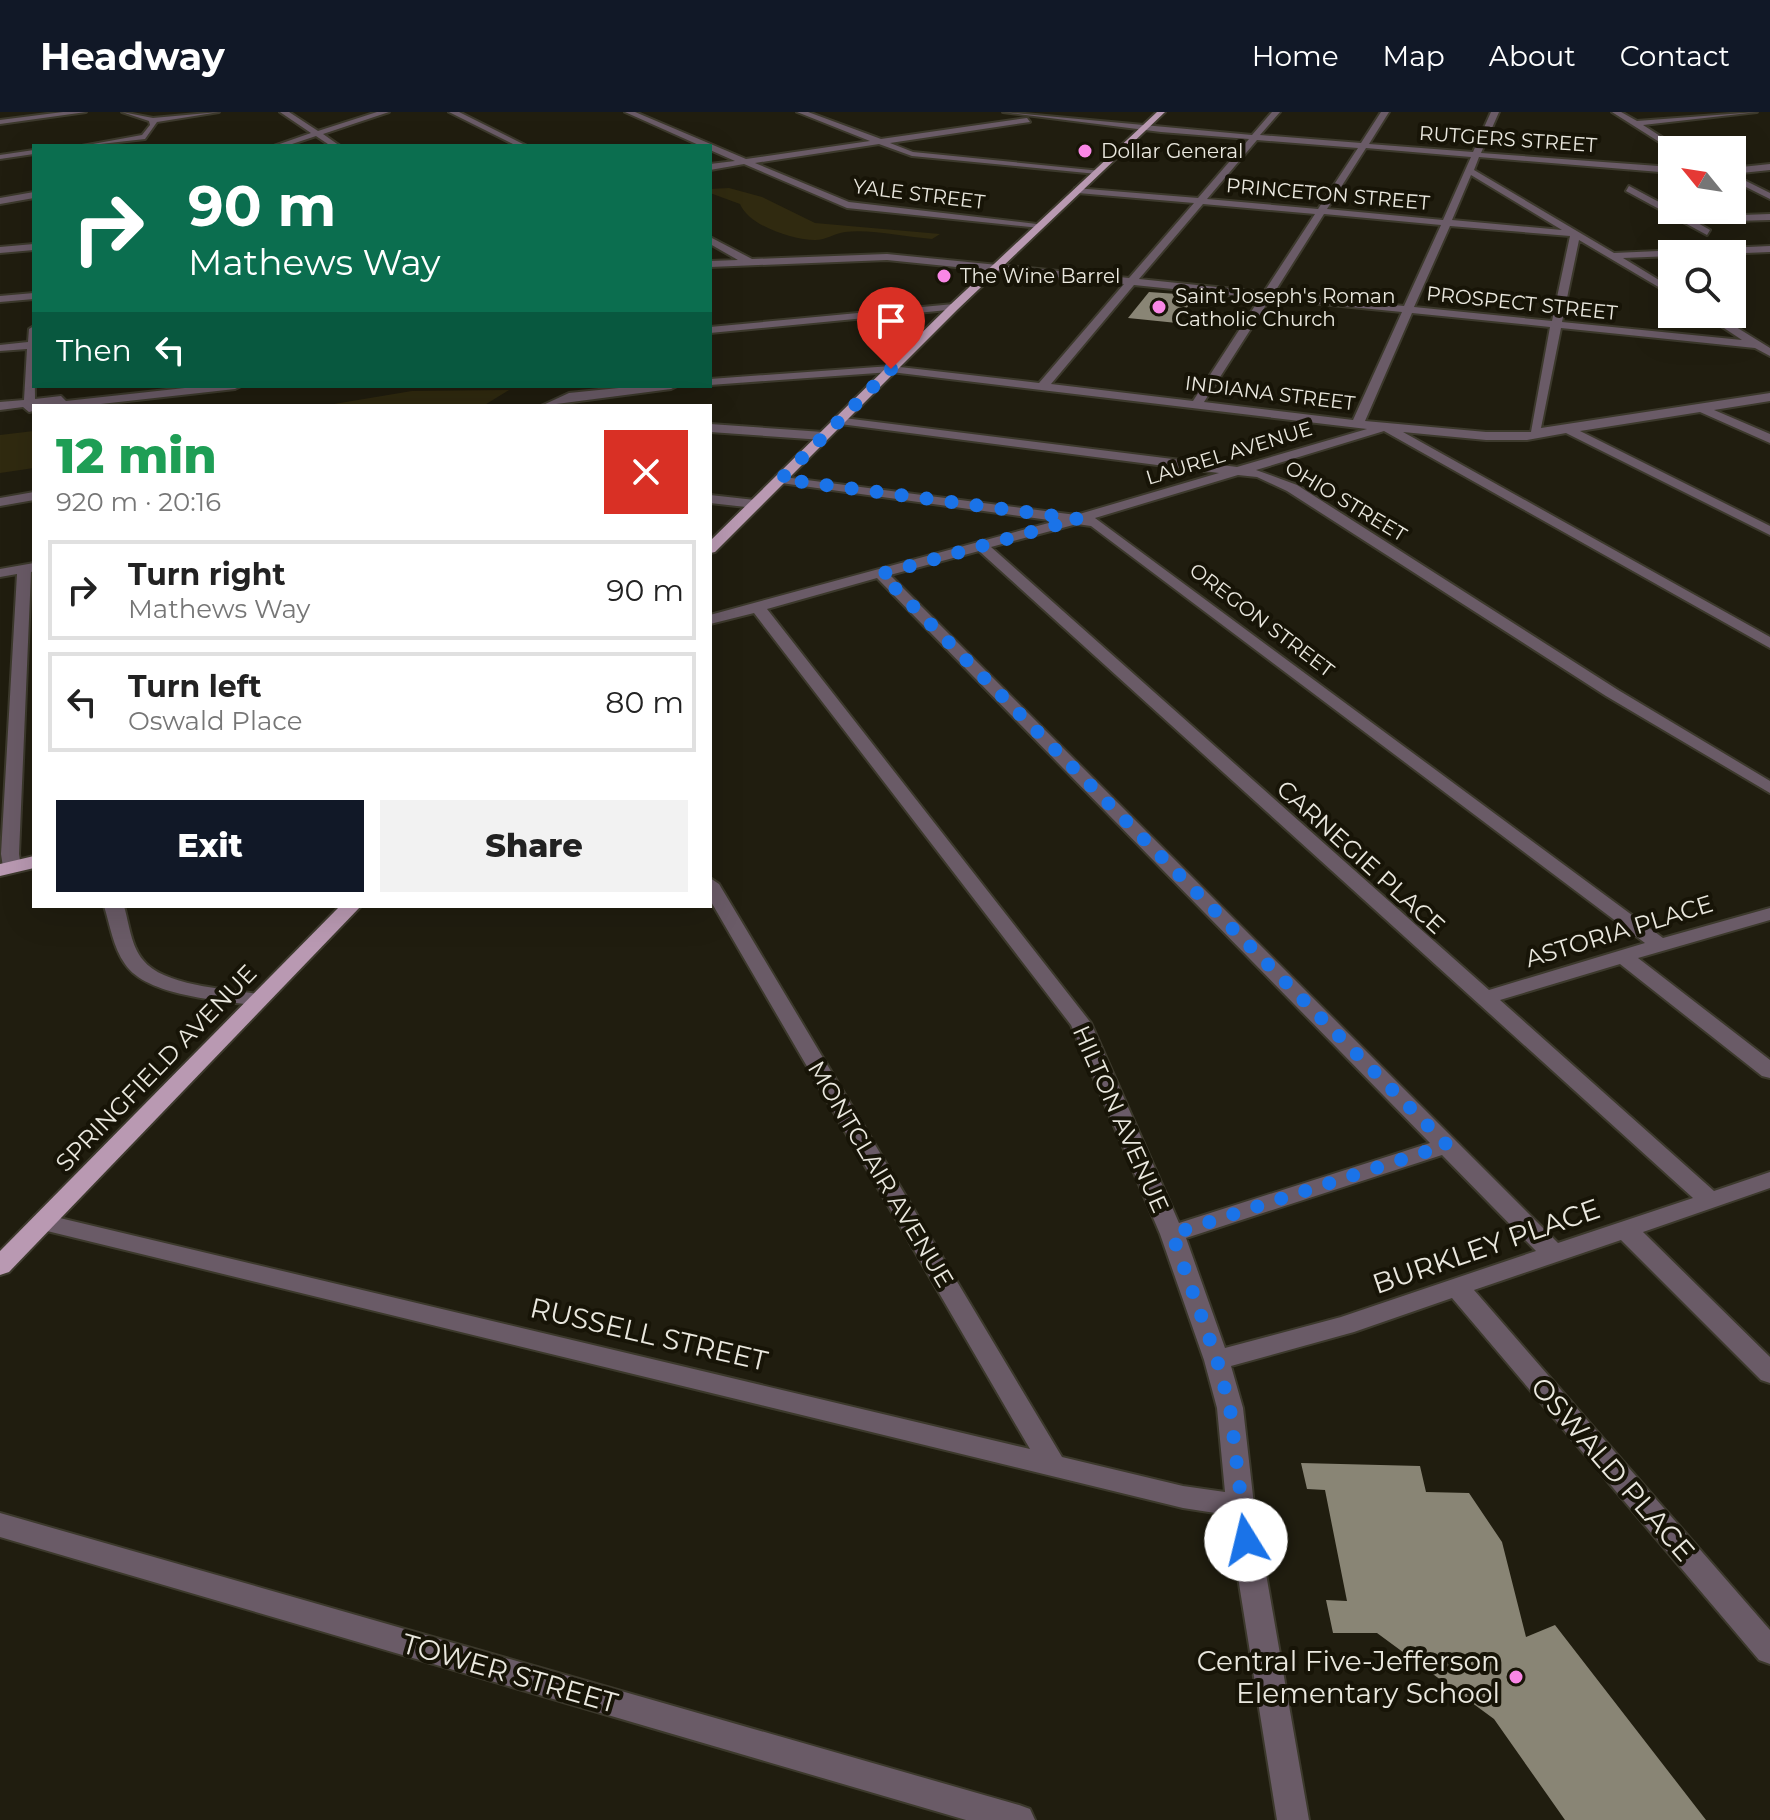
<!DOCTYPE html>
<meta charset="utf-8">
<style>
body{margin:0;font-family:Montserrat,sans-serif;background:#f2f2f2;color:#222;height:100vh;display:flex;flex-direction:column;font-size:30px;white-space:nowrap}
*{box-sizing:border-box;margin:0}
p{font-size:26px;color:#767676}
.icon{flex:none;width:44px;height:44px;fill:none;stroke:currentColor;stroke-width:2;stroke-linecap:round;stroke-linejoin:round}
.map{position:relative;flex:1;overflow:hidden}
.side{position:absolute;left:32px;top:292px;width:680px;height:504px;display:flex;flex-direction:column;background:#fff;border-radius:0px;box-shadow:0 8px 32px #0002}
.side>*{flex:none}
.top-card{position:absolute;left:32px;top:32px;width:680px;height:244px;border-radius:0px;box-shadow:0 8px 32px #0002;background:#0b6e4f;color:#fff;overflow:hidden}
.needle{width:52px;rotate:300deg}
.fabs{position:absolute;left:1658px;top:24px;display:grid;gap:16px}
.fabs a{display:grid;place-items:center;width:88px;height:88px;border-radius:0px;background:#fff;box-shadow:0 8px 32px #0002;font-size:40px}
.pin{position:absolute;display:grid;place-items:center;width:68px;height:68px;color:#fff;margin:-82px -34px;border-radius:50% 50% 50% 0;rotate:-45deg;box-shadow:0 0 8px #0007}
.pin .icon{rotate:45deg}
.me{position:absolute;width:88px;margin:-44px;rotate:351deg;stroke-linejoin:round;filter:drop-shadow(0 0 6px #0008)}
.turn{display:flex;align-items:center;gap:28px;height:168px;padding:0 24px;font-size:36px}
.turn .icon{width:104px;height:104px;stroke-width:2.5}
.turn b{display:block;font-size:56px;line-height:68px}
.then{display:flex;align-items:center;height:76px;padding:0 24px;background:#0003;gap:16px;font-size:30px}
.round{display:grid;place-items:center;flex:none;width:84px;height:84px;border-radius:0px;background:#f2f2f2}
.head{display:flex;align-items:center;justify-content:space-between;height:136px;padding:0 24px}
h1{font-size:48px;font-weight:800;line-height:60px;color:#1e9e55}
.button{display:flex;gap:16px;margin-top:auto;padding:16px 24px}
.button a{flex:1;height:92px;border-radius:0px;background:#111827;color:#fff;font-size:32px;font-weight:800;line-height:92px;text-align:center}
.button a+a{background:#f2f2f2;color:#222}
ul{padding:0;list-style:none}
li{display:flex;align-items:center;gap:24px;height:100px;margin:0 16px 12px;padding:0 8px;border:4px solid #e0e0e0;border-radius:0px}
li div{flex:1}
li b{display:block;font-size:30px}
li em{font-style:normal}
header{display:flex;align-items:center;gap:48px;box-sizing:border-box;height:112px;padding:0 40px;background:#111827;color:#fff}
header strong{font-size:38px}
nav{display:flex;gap:44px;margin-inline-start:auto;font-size:28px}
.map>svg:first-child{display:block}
.green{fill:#302a10}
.building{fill:#898575}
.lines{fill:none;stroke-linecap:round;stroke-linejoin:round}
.minor-casing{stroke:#3c392c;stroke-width:4}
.major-casing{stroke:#3c392c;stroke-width:4}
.minor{fill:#6a5b67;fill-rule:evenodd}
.major{fill:#b999b2;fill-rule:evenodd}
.route{stroke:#1a73e8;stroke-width:14;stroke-dasharray:0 25.2}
.poi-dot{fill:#fa87e6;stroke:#171407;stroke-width:3}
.labels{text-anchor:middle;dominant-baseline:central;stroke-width:8;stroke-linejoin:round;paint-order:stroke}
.far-street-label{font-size:20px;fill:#eae8df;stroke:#171407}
.far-poi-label{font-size:20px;fill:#eae8df;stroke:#171407;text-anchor:start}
.street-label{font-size:24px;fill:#eae8df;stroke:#171407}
.near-street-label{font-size:28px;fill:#eae8df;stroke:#171407}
.near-poi-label{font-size:28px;fill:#eae8df;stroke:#171407;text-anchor:end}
</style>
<header>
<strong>Headway</strong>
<nav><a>Home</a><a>Map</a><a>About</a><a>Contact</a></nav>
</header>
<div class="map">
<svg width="1770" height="1708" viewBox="0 0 1770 1708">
<rect width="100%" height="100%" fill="#201d0f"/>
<!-- green -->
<g class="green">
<path d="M729,76L762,85L815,111L940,122L932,127C904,125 872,117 845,120C835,121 826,128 815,128C793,128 749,114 740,92L710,81V77Z"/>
<path d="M509,278L483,294H322L412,279Z"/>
<path d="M34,319V356L0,361V323Z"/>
</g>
<!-- building -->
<g class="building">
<path d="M1149,180L1191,183L1194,185L1177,211L1128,206Z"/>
<path d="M1301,1351L1420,1354L1426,1380L1469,1381L1502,1430L1526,1525L1555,1513L1706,1708H1565L1494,1607L1377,1521H1333L1326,1488L1347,1489L1325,1378L1307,1377Z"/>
</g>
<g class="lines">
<defs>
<g id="minor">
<path d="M63,0H86L0,12V8Z"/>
<path d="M122,0L153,6L219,0L157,10L145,27L82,34L142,23L150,13L149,9Z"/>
<path d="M280,0H289L318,19L377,0H389L323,22L340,34H331L316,24L286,34H274L311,21Z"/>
<path d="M449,0H459L527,34H517Z"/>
<path d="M625,0H635L746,47L870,29L797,0H808L881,27L1027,6L1030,10L890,31L913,40L1101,59L1097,62L912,44L879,32L755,51L849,90L1045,113L1040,116L847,96L744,52L710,58V52L735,49L710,38V34H701Z"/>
<path d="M1003,0L1252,23L1272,0H1280L1260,23L1361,31L1381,0H1389L1369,32L1473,40L1491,0H1499L1481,41L1672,55V61L1479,45L1474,58L1614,141L1770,134V140L1623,146L1672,176V183L1579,128L1562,210L1742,228L1703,202H1715L1770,236V244L1755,236L1561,216L1541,316L1770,281V289L1714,298L1770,322V331L1700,300L1580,319L1770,414V423L1566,321L1527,328H1486L1403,320L1770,525V536L1384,319L1256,358L1297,373L1618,578L1770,669V681L1606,584L1287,379L1257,365L1238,363L1095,406L1663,826L1770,796V808L1638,846L1770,948V966L1762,964L1620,852L1500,888L1714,1079L1770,1060V1076L1643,1120L1770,1245V1271L1761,1268L1621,1128L1474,1178L1770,1518V1552L1759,1548L1452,1186L1354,1220L1231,1254L1243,1296L1254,1393L1309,1708H1277L1228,1403L1183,1396L43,1118L35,1116L31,1110L35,1104L43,1102L1030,1337L710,788V766L719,772L1062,1345L1183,1374L1225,1380L1217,1296L1204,1248L1160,1122L1071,913L754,501L710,512V503L1056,409L781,371L776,370V364L1076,403L1219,361L840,312L836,311V305L1237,355L1367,317L891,260L710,273V267L891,254L1039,271L1124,172L887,148L710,155V149L738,148L710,132V125L752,147L887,142L1129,166L1194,91L1078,81L1075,76L1198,86L1249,27L1161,20ZM1257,28L1358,36L1318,97L1207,87ZM1366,36L1471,45L1443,108L1327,97ZM1471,63L1562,118L1452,108ZM1203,92L1315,102L1264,180L1139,167ZM1324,102L1441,113L1404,194L1274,181ZM1450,114L1570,124L1552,209L1414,195ZM1134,173L1260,186L1193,289L1051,272ZM1270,187L1402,200L1353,308L1204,290ZM1412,201L1550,215L1531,320H1486L1365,309ZM1077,412L1091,414L1645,831L1489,878L991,435ZM979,439L1693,1086L1558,1131L890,463ZM877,466L1430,1031L1179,1111L1091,911L767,497ZM1442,1043L1536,1139L1341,1205L1225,1236L1186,1126Z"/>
<path d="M1612,0H1621L1637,9L1757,0L1643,13L1682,38H1672Z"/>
<path d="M34,38V42L0,47V43Z"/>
<path d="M1770,52V58L1732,62V56Z"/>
<path d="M1732,62L1770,81V87L1732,68Z"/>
<path d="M1629,74L1687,105L1770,102V108L1696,110L1710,118L1707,123L1626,79Z"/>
<path d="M34,80V86L0,92V86Z"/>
<path d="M34,132V138L0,141V135Z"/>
<path d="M34,181V187L0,190V184Z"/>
<path d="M954,192L959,195L958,197L710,221V215Z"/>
<path d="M34,214L35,287L61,284L66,289L203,274H241L235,277L83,294H34L33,299L29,300L23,295L0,298V290L24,288L27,237L0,239V233L28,230L29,217Z"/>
<path d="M639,274H677L671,277L541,294L569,281Z"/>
<path d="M710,312L823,320L829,324L823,328L710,320Z"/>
<path d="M34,380V388L0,394V386Z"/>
<path d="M710,383L755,388L762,392L755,396L710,391Z"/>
<path d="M34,451V459L31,460L19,742L21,755L12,761L3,755L1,742L17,462L0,465V457Z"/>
<path d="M104,794H124C129,811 131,834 143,848C163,874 227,877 258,882L268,888L258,894C222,888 147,885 125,852C113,835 110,813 104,794Z"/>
<path d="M0,1401L1019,1693L1030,1697L1035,1708H966L0,1425Z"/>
</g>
<g id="major">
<path d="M1157,0H1165L958,197L715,440L710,441V429L950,193Z"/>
<path d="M34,744V756L0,764V752Z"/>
<path d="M340,794H361L9,1160L0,1163V1139Z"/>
</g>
</defs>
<!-- minor casing -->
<use href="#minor" class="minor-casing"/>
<!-- major casing -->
<use href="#major" class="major-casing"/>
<!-- minor -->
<use href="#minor" class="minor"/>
<!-- major -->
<use href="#major" class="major"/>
</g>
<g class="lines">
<!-- route -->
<path class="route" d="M891,257L781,367L1078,407L881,462L1447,1033L1172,1122L1217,1248L1230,1296L1246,1428"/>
</g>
<!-- markers -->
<g class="poi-dot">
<circle cx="1085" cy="39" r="8"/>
<circle cx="944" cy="164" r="8"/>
<circle cx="1159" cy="195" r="8"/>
<circle cx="1516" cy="1565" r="8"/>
</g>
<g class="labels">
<!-- far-street labels -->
<g class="far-street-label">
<text transform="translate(1508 27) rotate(4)">RUTGERS STREET</text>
<text transform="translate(919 82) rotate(7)">YALE STREET</text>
<text transform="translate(1328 82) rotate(5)">PRINCETON STREET</text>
<text transform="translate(1522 191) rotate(6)">PROSPECT STREET</text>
<text transform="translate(1270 281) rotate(7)">INDIANA STREET</text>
<text transform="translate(1229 341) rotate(-17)">LAUREL AVENUE</text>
<text transform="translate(1346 389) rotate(31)">OHIO STREET</text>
<text transform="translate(1262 508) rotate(37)">OREGON STREET</text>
</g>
<!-- far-poi labels -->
<g class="far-poi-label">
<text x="1101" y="39">Dollar General</text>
<text x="960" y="164">The Wine Barrel</text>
<text x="1175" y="184">Saint Joseph's Roman<tspan x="1175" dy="23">Catholic Church</tspan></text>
</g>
<!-- street labels -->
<g class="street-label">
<text transform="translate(1361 745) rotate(42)">CARNEGIE PLACE</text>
<text transform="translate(1619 819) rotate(-17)">ASTORIA PLACE</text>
<text transform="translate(156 956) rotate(-46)">SPRINGFIELD AVENUE</text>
<text transform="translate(1121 1007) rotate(66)">HILTON AVENUE</text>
<text transform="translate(881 1062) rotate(59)">MONTCLAIR AVENUE</text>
</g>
<!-- near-street labels -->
<g class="near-street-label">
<text transform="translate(1486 1134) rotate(-19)">BURKLEY PLACE</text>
<text transform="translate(649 1222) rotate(13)">RUSSELL STREET</text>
<text transform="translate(1613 1357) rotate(49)">OSWALD PLACE</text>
<text transform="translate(510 1561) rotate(16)">TOWER STREET</text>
</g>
<!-- near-poi labels -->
<g class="near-poi-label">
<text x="1500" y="1549">Central Five-Jefferson<tspan x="1500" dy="32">Elementary School</tspan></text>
</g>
</g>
</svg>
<div class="fabs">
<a><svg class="needle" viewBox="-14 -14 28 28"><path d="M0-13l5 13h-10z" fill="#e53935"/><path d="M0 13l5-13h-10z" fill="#767676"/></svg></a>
<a><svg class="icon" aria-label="search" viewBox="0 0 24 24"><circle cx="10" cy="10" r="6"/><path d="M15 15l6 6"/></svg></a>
</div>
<div class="pin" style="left:891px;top:257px;background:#d93025"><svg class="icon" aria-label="arrive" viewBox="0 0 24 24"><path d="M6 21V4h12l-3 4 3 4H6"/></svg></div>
<svg class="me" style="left:1246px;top:1428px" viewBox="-20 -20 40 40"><circle r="19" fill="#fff"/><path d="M0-13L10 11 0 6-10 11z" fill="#1a73e8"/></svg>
<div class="top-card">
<div class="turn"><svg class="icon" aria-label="right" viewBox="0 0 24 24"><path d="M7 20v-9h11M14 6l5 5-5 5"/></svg><div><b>90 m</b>Mathews Way</div></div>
<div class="then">Then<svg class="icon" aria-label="left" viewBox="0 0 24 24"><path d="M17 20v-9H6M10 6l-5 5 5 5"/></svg></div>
</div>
<section class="side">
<div class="head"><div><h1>12 min</h1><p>920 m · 20:16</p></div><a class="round" style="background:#d93025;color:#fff"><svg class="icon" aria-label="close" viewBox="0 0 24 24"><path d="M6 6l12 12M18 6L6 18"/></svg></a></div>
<ul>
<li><svg class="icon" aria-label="right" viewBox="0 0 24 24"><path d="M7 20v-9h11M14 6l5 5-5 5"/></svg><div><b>Turn right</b><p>Mathews Way</p></div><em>90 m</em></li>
<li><svg class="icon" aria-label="left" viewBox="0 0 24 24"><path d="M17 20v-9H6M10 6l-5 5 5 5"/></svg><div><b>Turn left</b><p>Oswald Place</p></div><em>80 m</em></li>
</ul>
<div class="button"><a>Exit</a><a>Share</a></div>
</section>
</div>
